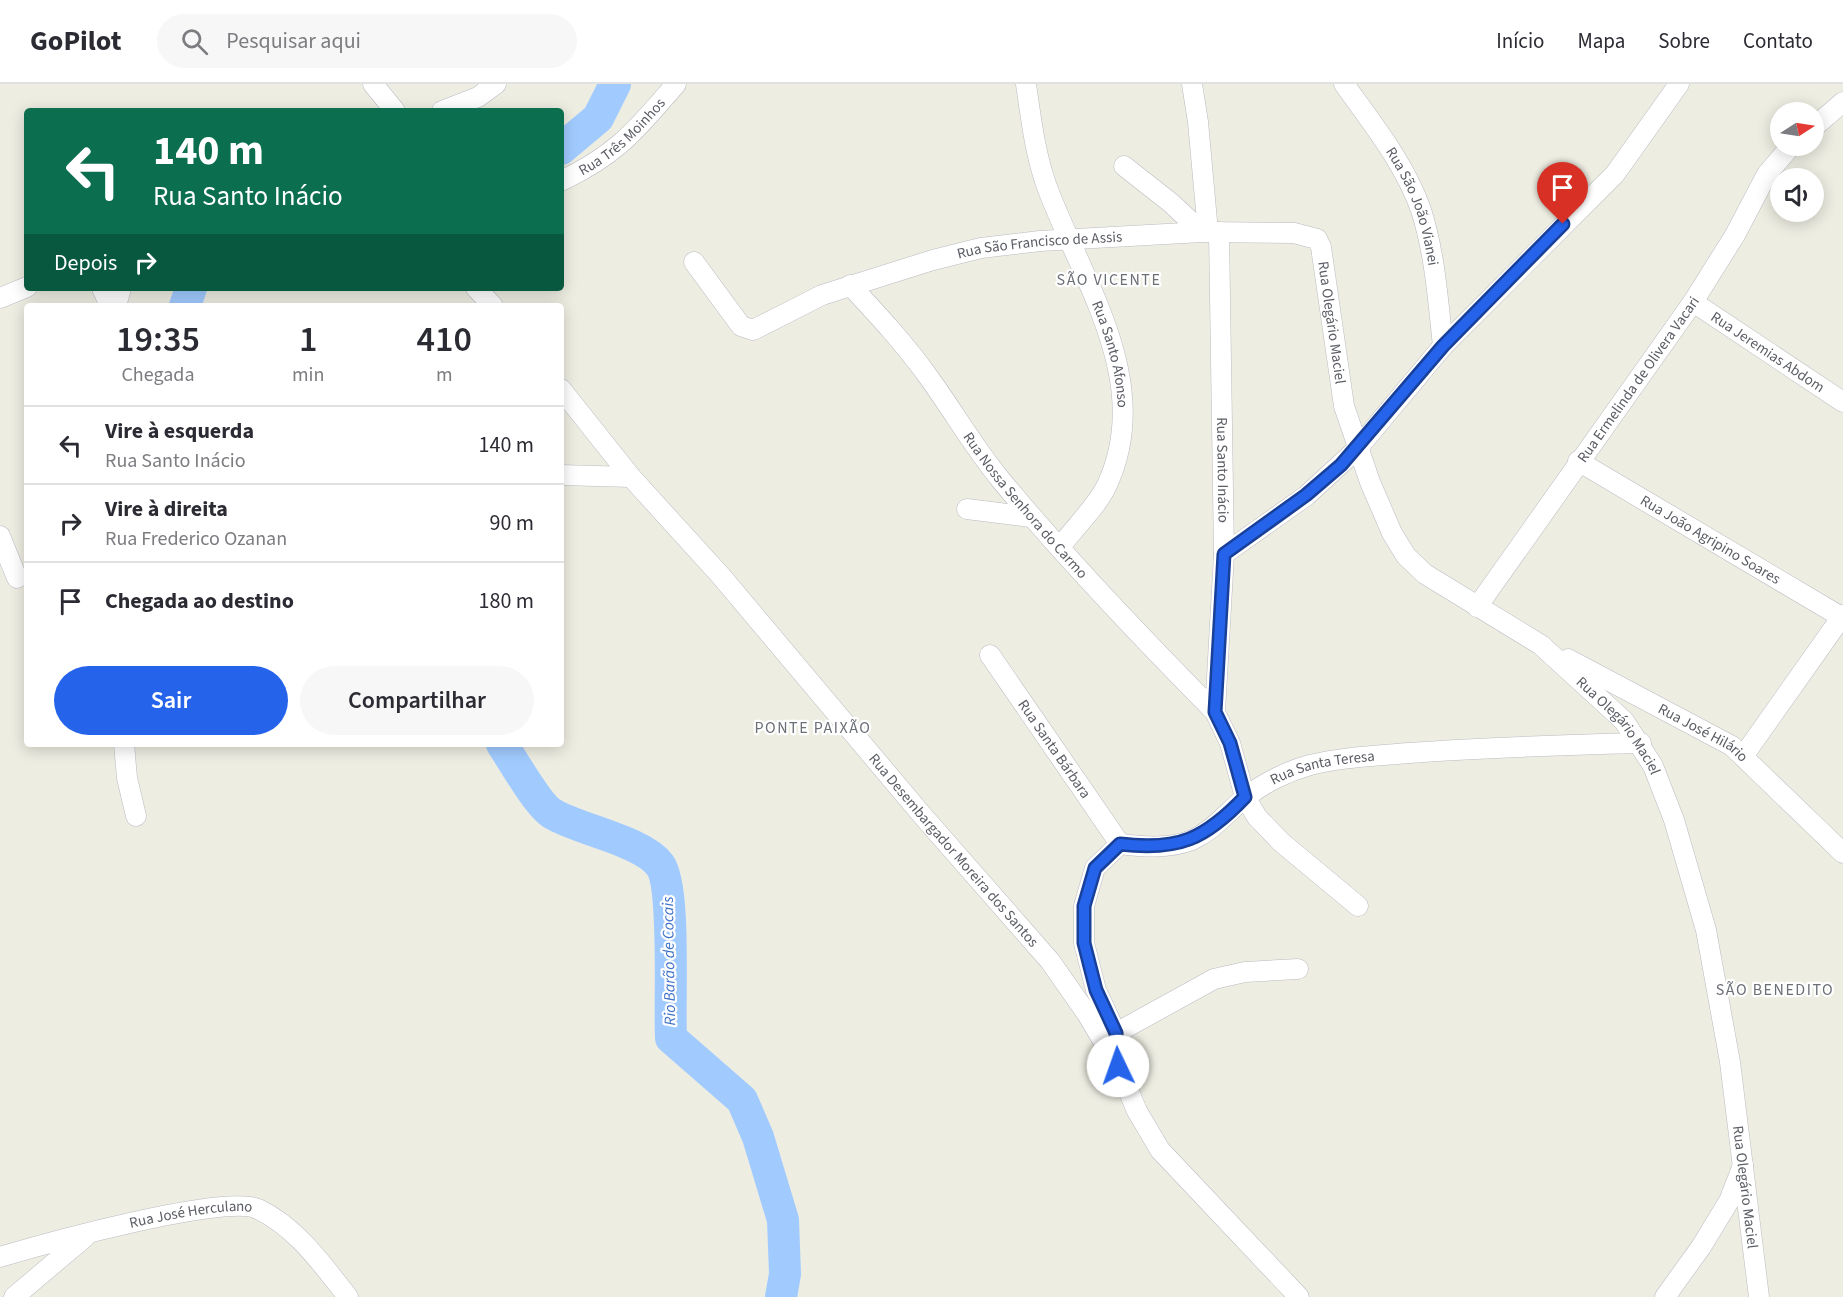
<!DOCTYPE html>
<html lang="pt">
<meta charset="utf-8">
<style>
body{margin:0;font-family:"Source Sans 3",sans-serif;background:#f7f7f7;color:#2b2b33;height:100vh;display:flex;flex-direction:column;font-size:22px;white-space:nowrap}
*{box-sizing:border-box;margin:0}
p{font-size:20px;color:#7c7c81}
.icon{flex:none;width:33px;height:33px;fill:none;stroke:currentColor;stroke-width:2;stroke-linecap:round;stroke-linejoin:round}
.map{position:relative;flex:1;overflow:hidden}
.side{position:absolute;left:24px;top:219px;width:540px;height:444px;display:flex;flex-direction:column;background:#fff;border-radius:6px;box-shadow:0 3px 15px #0003}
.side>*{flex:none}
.guide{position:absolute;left:24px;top:24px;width:540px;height:183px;border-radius:6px;box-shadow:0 3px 15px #0003;background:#0b6e4f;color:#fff;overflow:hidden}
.needle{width:39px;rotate:78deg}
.fabs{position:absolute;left:1770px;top:18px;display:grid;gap:12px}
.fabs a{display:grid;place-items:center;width:54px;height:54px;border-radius:50%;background:#fff;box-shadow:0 3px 15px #0003;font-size:30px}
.pin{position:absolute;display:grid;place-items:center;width:51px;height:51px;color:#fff;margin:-62px -26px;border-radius:50% 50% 50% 0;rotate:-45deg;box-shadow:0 0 6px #0007}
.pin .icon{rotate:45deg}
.me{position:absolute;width:66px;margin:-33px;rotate:357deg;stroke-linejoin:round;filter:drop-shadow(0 0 4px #0008)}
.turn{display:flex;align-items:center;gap:21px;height:126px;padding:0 30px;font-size:27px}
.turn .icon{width:78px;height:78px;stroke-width:2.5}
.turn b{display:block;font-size:42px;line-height:51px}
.then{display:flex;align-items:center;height:57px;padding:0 30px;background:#0003;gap:12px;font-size:22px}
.eta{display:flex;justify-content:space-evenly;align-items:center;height:102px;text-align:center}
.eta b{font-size:36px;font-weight:600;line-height:42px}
.action{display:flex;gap:12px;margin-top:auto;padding:12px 30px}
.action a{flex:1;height:69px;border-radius:36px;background:#2563eb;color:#fff;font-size:24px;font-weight:600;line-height:69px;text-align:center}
.action a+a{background:#f7f7f7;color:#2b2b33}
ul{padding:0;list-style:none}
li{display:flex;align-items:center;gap:18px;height:78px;padding:0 30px;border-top:2px solid #e1e1e2}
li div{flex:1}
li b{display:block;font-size:22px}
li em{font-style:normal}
header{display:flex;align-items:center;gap:36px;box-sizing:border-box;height:84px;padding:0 30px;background:#fff;border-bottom:2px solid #e1e1e2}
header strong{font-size:28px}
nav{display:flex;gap:33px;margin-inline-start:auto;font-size:21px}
.search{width:420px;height:54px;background:#f7f7f7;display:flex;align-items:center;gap:15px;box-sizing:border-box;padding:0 21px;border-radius:33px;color:#7c7c81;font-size:22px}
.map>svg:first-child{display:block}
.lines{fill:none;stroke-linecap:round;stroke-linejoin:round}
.river{stroke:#a1cbff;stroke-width:32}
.minor-casing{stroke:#babbc2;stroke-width:21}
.minor{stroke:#fff;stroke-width:20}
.route-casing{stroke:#184099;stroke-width:15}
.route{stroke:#2563eb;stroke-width:10}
.labels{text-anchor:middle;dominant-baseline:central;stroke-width:4.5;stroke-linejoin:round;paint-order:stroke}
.street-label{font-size:15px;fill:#5a5d64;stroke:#fff}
.neighbourhood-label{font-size:16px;letter-spacing:1.5px;fill:#6b6f76;stroke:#fff}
.water-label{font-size:16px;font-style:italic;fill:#3e71c8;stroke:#fff}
</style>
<header>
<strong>GoPilot</strong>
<div class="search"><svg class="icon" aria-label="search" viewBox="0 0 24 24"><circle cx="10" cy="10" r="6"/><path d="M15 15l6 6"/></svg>Pesquisar aqui</div>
<nav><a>Início</a><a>Mapa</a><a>Sobre</a><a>Contato</a></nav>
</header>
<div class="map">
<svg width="1843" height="1213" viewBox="0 0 1843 1213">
<rect width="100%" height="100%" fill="#eeede2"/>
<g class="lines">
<!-- river -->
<g class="river">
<path d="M561,65L598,34L615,0"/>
<path d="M185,222L191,204"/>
<path d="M502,660C512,675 539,723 553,730C580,746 642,757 660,781C676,803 669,920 671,954L742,1016L758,1053L783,1136L785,1190L781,1213"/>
</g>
<defs>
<g id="minor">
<path d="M373,0L395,27"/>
<path id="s1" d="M1026,0C1031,34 1035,70 1047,103C1082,197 1155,298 1107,401C1098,421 1074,444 1060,463"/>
<path d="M1192,0L1198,38L1208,148"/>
<path id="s2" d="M1344,0C1372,39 1405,80 1421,126C1435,170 1438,216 1443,262"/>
<path d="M442,27L478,13L496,0"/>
<path d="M1814,43L1843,18"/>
<path d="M1124,82L1171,119L1202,148"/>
<path id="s3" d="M561,97C618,70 636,46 676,0"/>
<path id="s4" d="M1219,148L1224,470L1215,628L1230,659L1245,713L1257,733L1281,758L1358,822"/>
<path id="s5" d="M694,178L741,242L753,246L822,211L933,176L981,164L1040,157L1202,148L1294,149L1317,155L1321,163L1344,322L1370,398L1392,449L1406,472L1425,490L1541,561L1624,637L1653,682L1674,736L1706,846L1730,978L1759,1213"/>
<path id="s6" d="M850,201C877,230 904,259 927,291C952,325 973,362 1000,395C1067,476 1141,553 1215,628"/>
<path d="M102,204L110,222"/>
<path d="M476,204L493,222"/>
<path d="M0,214L27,203"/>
<path id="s7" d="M1693,218L1843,318"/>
<path d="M116,222L121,204"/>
<path id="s8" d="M561,305L631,393L721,492L922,731L1050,877L1087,930L1118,982L1137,1027L1160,1066L1299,1213"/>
<path id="s9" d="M1578,377L1843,534"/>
<path d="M561,391L631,393"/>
<path d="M967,425L1031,433"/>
<path d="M0,452L17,494"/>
<path d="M1224,470L1306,412L1357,365L1443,262L1615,90L1679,0"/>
<path id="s10" d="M1477,523L1693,218L1735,151L1767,90L1791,62"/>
<path id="s11" d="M990,571L1120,760"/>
<path id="s12" d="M1568,575L1732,662L1843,769"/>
<path d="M124,660L127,694L136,732"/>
<path d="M1744,671L1843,531"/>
<path d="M1116,949L1214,895L1245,888L1298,885"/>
<path id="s13" d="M1118,980L1116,949L1096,906L1084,859V822L1095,784L1120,760C1144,763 1169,765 1192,756C1214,746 1227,728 1245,714C1263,699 1288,687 1310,681C1342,673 1376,672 1409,669C1486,663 1563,661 1641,659"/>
<path id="s14" d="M0,1173C40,1161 226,1109 258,1125C296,1143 322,1180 348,1213"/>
<path d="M14,1213L85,1153"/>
<path d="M1665,1213L1701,1163L1729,1117L1743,1081"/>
</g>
</defs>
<!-- minor casing -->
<use href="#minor" class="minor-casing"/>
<!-- minor -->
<use href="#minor" class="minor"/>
</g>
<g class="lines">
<defs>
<path id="route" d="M1118,982L1116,949L1096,906L1084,859V822L1095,784L1120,760C1179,767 1205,755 1245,713L1230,659L1215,628L1224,470L1306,411L1341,381L1443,262L1563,140"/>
</defs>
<!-- route casing -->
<use href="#route" class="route-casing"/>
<!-- route -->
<use href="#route" class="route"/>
</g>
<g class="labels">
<!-- street labels -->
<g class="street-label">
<text stroke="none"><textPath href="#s3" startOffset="76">Rua Três Moinhos</textPath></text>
<text stroke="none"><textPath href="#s2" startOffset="142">Rua São João Vianei</textPath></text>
<text stroke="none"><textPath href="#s5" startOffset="394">Rua São Francisco de Assis</textPath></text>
<text stroke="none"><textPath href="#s5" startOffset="758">Rua Olegário Maciel</textPath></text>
<text stroke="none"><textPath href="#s7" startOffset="90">Rua Jeremias Abdom</textPath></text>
<text stroke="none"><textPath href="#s1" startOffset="285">Rua Santo Afonso</textPath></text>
<text stroke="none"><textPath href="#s10" startOffset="279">Rua Ermelinda de Olivera Vacari</textPath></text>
<text stroke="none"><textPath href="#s4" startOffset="238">Rua Santo Inácio</textPath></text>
<text stroke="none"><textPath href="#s6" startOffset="282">Rua Nossa Senhora do Carmo</textPath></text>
<text stroke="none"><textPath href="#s9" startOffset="154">Rua João Agripino Soares</textPath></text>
<text stroke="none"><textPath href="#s5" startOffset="1280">Rua Olegário Maciel</textPath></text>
<text stroke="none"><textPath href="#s12" startOffset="154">Rua José Hilário</textPath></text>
<text stroke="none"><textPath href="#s11" startOffset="114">Rua Santa Bárbara</textPath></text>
<text stroke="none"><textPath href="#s13" startOffset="464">Rua Santa Teresa</textPath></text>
<text stroke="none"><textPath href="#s8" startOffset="606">Rua Desembargador Moreira dos Santos</textPath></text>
<text stroke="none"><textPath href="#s5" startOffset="1766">Rua Olegário Maciel</textPath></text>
<text stroke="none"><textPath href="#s14" startOffset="196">Rua José Herculano</textPath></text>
</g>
<!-- neighbourhood labels -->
<g class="neighbourhood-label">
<text x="1109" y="196">SÃO VICENTE</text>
<text x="813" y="644">PONTE PAIXÃO</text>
<text x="1775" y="906">SÃO BENEDITO</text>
</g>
<!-- water labels -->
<g class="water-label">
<text transform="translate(669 877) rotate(-91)">Rio Barão de Cocais</text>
</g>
</g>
</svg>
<div class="fabs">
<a><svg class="needle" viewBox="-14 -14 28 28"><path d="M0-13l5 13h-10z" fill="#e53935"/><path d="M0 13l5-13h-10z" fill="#7c7c81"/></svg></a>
<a><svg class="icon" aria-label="sound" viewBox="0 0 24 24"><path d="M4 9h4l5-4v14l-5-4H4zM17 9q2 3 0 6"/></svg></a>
</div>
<div class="pin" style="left:1563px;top:140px;background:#d93025"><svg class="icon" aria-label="arrive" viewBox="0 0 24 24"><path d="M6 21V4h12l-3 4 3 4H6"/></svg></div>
<svg class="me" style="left:1118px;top:982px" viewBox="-20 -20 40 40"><circle r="19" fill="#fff"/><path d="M0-13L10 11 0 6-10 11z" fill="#2563eb"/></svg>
<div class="guide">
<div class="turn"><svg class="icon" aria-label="left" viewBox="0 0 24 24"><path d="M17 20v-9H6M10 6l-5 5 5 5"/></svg><div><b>140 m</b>Rua Santo Inácio</div></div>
<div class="then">Depois<svg class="icon" aria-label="right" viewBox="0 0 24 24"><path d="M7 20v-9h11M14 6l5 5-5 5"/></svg></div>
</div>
<section class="side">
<div class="eta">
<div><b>19:35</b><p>Chegada</p></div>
<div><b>1</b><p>min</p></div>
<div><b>410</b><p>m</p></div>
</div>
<ul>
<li><svg class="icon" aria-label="left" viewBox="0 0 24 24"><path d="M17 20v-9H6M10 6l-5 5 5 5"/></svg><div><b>Vire à esquerda</b><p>Rua Santo Inácio</p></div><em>140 m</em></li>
<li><svg class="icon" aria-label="right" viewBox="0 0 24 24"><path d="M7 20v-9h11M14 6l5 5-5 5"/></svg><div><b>Vire à direita</b><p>Rua Frederico Ozanan</p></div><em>90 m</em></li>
<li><svg class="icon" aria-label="arrive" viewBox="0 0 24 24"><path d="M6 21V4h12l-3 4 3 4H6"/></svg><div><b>Chegada ao destino</b></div><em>180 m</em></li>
</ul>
<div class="action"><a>Sair</a><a>Compartilhar</a></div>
</section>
</div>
